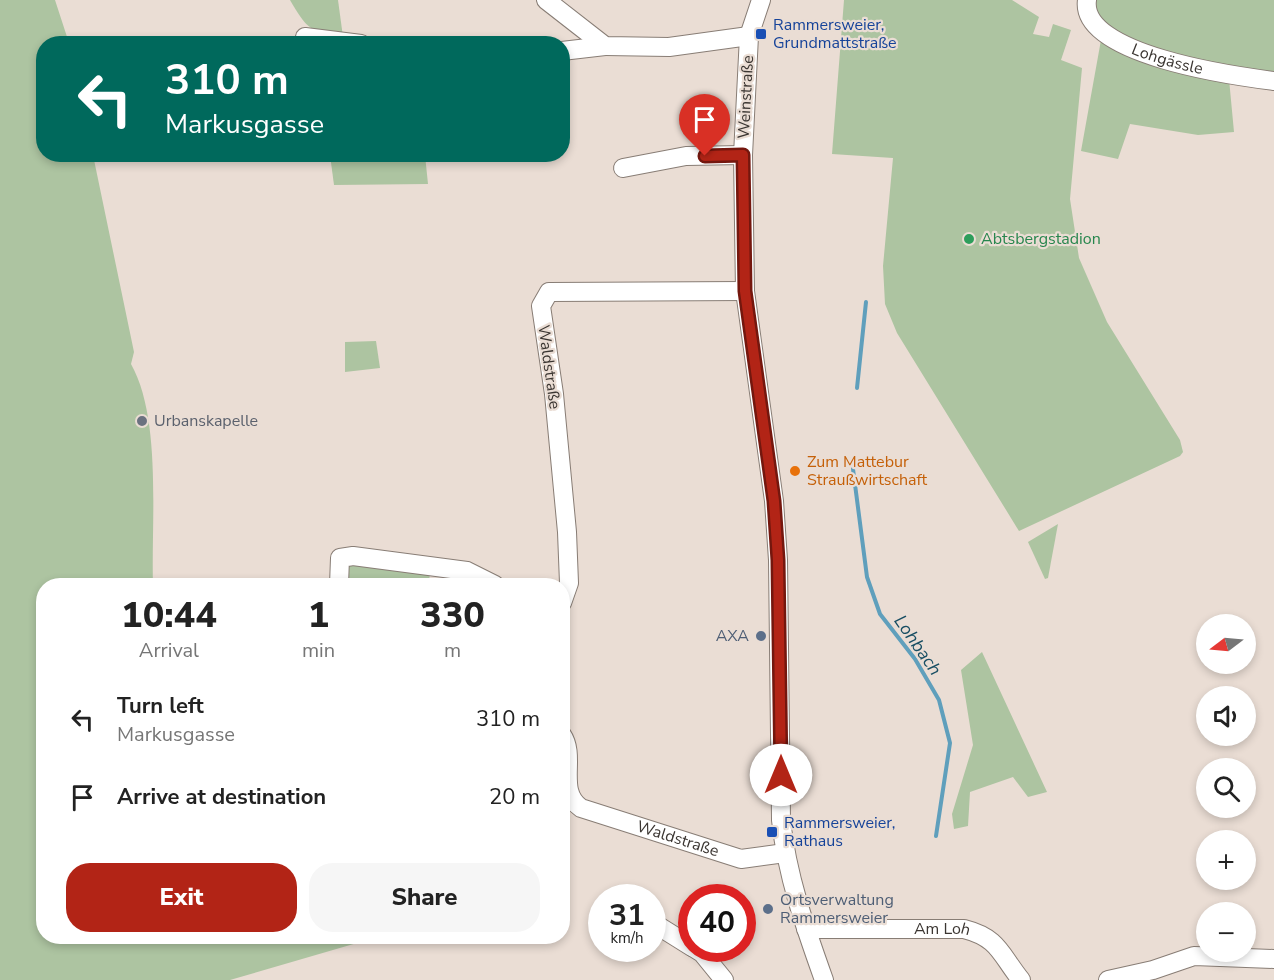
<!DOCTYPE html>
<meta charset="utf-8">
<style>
body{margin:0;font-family:"Nunito Sans",sans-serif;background:#f6f6f6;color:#222;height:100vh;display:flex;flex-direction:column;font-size:22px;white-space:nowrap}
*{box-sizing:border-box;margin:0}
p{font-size:20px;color:#767676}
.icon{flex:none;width:33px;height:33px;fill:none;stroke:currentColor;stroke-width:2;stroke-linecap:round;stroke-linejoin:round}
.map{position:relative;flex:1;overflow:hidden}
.drawer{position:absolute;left:36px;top:578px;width:534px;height:366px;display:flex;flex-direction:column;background:#fff;border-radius:24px;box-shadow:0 3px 9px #0003}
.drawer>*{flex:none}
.hud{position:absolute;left:36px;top:36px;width:534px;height:126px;border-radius:24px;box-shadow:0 3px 9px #0003;background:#00695c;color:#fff;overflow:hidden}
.needle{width:39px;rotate:254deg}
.tools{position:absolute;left:1196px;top:614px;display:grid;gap:12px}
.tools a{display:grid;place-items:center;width:60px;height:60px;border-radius:50%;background:#fff;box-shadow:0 3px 9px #0003;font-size:30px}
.speed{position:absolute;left:588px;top:884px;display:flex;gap:12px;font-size:30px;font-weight:700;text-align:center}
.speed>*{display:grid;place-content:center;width:78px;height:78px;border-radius:50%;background:#fff;box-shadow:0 3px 9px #0003;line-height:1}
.speed small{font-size:15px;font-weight:400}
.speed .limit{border:9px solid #d22;background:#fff;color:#111}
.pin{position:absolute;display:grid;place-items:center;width:51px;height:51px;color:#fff;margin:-62px -26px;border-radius:50% 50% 50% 0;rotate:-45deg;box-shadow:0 0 6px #0007}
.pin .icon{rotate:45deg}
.me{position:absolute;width:66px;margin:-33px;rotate:0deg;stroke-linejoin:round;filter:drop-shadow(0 0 4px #0008)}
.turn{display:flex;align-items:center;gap:21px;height:126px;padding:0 30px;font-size:27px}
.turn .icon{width:78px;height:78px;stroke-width:2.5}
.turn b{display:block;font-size:42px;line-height:51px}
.eta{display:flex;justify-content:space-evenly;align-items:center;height:102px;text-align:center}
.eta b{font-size:36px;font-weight:800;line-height:42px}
.button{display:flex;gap:12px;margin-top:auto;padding:12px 30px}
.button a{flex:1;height:69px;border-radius:24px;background:#b22416;color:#fff;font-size:24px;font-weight:800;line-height:69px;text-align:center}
.button a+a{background:#f6f6f6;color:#222}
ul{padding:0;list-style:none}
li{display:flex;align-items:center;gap:18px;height:78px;padding:0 30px}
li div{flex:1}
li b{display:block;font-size:22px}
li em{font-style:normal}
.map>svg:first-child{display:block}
.green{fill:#adc4a1}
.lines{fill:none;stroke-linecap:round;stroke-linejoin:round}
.stream{stroke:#5f9fbc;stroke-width:4}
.minor-casing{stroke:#887d75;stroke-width:20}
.minor{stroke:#fff;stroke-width:18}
.route-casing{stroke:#74170e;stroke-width:15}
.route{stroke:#b22416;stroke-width:10}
.transit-dot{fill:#1a4fb4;stroke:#eaddd4;stroke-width:2}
.leisure-dot{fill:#2e9e5b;stroke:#eaddd4;stroke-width:2}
.worship-dot{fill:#6b7280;stroke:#eaddd4;stroke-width:2}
.food-dot{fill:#e8710a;stroke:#eaddd4;stroke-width:2}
.service-dot{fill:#5c6f8a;stroke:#eaddd4;stroke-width:2}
.labels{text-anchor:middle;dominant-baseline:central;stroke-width:4.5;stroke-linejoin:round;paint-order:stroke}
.transit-label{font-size:16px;fill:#164399;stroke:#eaddd4;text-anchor:start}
.street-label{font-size:16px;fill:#3b3632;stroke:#eaddd4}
.leisure-label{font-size:16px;fill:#27864d;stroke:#eaddd4;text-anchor:start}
.worship-label{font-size:16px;fill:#5b616d;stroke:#eaddd4;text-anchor:start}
.food-label{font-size:16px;fill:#c56008;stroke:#eaddd4;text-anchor:start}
.service-label{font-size:16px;fill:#4e5e75;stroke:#eaddd4;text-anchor:end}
.water-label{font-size:18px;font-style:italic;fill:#184e63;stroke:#eaddd4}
</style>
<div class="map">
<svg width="1274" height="980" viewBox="0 0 1274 980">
<rect width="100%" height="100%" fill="#eaddd4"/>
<!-- green -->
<g class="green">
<path d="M0,0H55L69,43L44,44V154L93,155L134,352L131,364C162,419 151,521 153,585H44V936H381L230,980H0Z"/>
<path d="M290,0H338L343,37C310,32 307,29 290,0Z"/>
<path d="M844,0H1012L1039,17L1033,34L1049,37L1053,24L1071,30L1061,60L1082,68L1070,199L1079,258L1107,322L1180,440L1183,452L1180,456L1019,531L897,333L885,304L883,266L893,158L832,154Z"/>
<path d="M1092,0H1274V73L1181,60L1096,23Z"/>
<path d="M1101,40L1154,65L1187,75L1229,79L1234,132L1198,135L1130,124L1118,159L1081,151Z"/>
<path d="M330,155H425L428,184L334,185Z"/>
<path d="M376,341L380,368L345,372V342Z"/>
<path d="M1058,524L1048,578L1045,579L1028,542Z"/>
<path d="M350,564L431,569L428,585H343L344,570Z"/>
<path d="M982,652L1047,792L1028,797L1013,777L970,792L968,826L954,829L952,814L973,745L961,670Z"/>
</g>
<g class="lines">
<!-- stream -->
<g class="stream">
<path d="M857,388L866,302"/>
<path d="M853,469L867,577L880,614L915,659L939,700L950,743L936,836"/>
</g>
<defs>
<g id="minor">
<path d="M546,0L605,46L669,47L749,36"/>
<path d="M761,0L749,36L743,155L745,291L774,501L778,560L781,820C787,876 805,927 824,980"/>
<path id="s1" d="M1087,0C1079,55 1235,76 1274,81"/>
<path d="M305,37L361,44"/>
<path d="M562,51L605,46"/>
<path d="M623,168L686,156L743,155"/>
<path d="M339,585L340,558L353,556L467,571L495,585"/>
<path d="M562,603L569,583L567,532L554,394L541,306L549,292L745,291"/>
<path id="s2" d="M562,735C577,757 556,791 581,808L741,859L785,853"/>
<path d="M652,922L692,947"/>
<path id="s3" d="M806,929H964C999,938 1000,954 1021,980"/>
<path d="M694,948L702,953L724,980"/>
<path d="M1108,980L1153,970L1194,956L1274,959"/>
</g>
</defs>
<!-- minor casing -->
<use href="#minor" class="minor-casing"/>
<!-- minor -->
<use href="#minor" class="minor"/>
</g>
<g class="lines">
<defs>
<path id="route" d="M705,156L743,155L745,291L774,501L778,560L781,775"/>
</defs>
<!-- route casing -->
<use href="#route" class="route-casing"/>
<!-- route -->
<use href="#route" class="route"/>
</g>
<!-- markers -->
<g class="transit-dot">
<rect x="755" y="28" width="12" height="12" rx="3"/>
<rect x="766" y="826" width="12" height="12" rx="3"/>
</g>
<circle class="leisure-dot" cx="969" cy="239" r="6"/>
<circle class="worship-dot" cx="142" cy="421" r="6"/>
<circle class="food-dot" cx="795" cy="471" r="6"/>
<g class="service-dot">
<circle cx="761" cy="636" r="6"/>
<circle cx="768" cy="909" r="6"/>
</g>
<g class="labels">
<!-- transit labels -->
<g class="transit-label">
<text x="773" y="25">Rammersweier,<tspan x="773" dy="18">Grundmattstraße</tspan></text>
<text x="784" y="823">Rammersweier,<tspan x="784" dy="18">Rathaus</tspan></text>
</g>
<!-- street labels -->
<g class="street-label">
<text stroke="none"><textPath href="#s1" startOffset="108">Lohgässle</textPath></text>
<text transform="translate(746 97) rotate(-87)">Weinstraße</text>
<text transform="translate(549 367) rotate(82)">Waldstraße</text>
<text stroke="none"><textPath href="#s2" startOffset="180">Waldstraße</textPath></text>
<text stroke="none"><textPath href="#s3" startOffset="136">Am Loh</textPath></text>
</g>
<!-- leisure labels -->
<g class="leisure-label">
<text x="981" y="239">Abtsbergstadion</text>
</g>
<!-- worship labels -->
<g class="worship-label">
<text x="154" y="421">Urbanskapelle</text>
</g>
<!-- food labels -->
<g class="food-label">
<text x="807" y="462">Zum Mattebur<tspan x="807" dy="18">Straußwirtschaft</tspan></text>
</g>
<!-- service labels -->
<g class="service-label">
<text x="749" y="636">AXA</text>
<text x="780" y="900" text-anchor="start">Ortsverwaltung<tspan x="780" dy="18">Rammersweier</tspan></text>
</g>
<!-- water labels -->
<g class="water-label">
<text transform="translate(918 645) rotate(55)">Lohbach</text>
</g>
</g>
</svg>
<div class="tools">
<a><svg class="needle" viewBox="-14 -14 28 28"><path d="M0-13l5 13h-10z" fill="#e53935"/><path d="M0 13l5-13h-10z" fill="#767676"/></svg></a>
<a><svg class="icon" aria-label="sound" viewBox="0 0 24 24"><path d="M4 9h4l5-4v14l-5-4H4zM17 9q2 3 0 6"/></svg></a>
<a><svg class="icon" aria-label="search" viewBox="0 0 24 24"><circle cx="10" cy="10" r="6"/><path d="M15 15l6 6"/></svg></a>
<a>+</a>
<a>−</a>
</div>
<div class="speed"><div>31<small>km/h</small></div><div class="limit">40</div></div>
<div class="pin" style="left:705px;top:156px;background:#d93025"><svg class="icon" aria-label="arrive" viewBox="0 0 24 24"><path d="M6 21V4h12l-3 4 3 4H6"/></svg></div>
<svg class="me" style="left:781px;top:775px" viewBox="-20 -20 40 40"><circle r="19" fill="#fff"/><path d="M0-13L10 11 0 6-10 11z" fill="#b22416"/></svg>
<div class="hud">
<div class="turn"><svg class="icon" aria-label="left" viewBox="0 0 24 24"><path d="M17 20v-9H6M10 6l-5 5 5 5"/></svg><div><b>310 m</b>Markusgasse</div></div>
</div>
<section class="drawer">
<div class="eta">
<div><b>10:44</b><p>Arrival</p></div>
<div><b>1</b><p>min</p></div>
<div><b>330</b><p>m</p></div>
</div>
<ul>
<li><svg class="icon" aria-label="left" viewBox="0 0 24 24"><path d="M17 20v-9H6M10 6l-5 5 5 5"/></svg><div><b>Turn left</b><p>Markusgasse</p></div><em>310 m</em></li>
<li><svg class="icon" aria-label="arrive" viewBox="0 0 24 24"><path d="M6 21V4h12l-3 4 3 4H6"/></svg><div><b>Arrive at destination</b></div><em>20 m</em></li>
</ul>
<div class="button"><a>Exit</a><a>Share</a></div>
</section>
</div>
